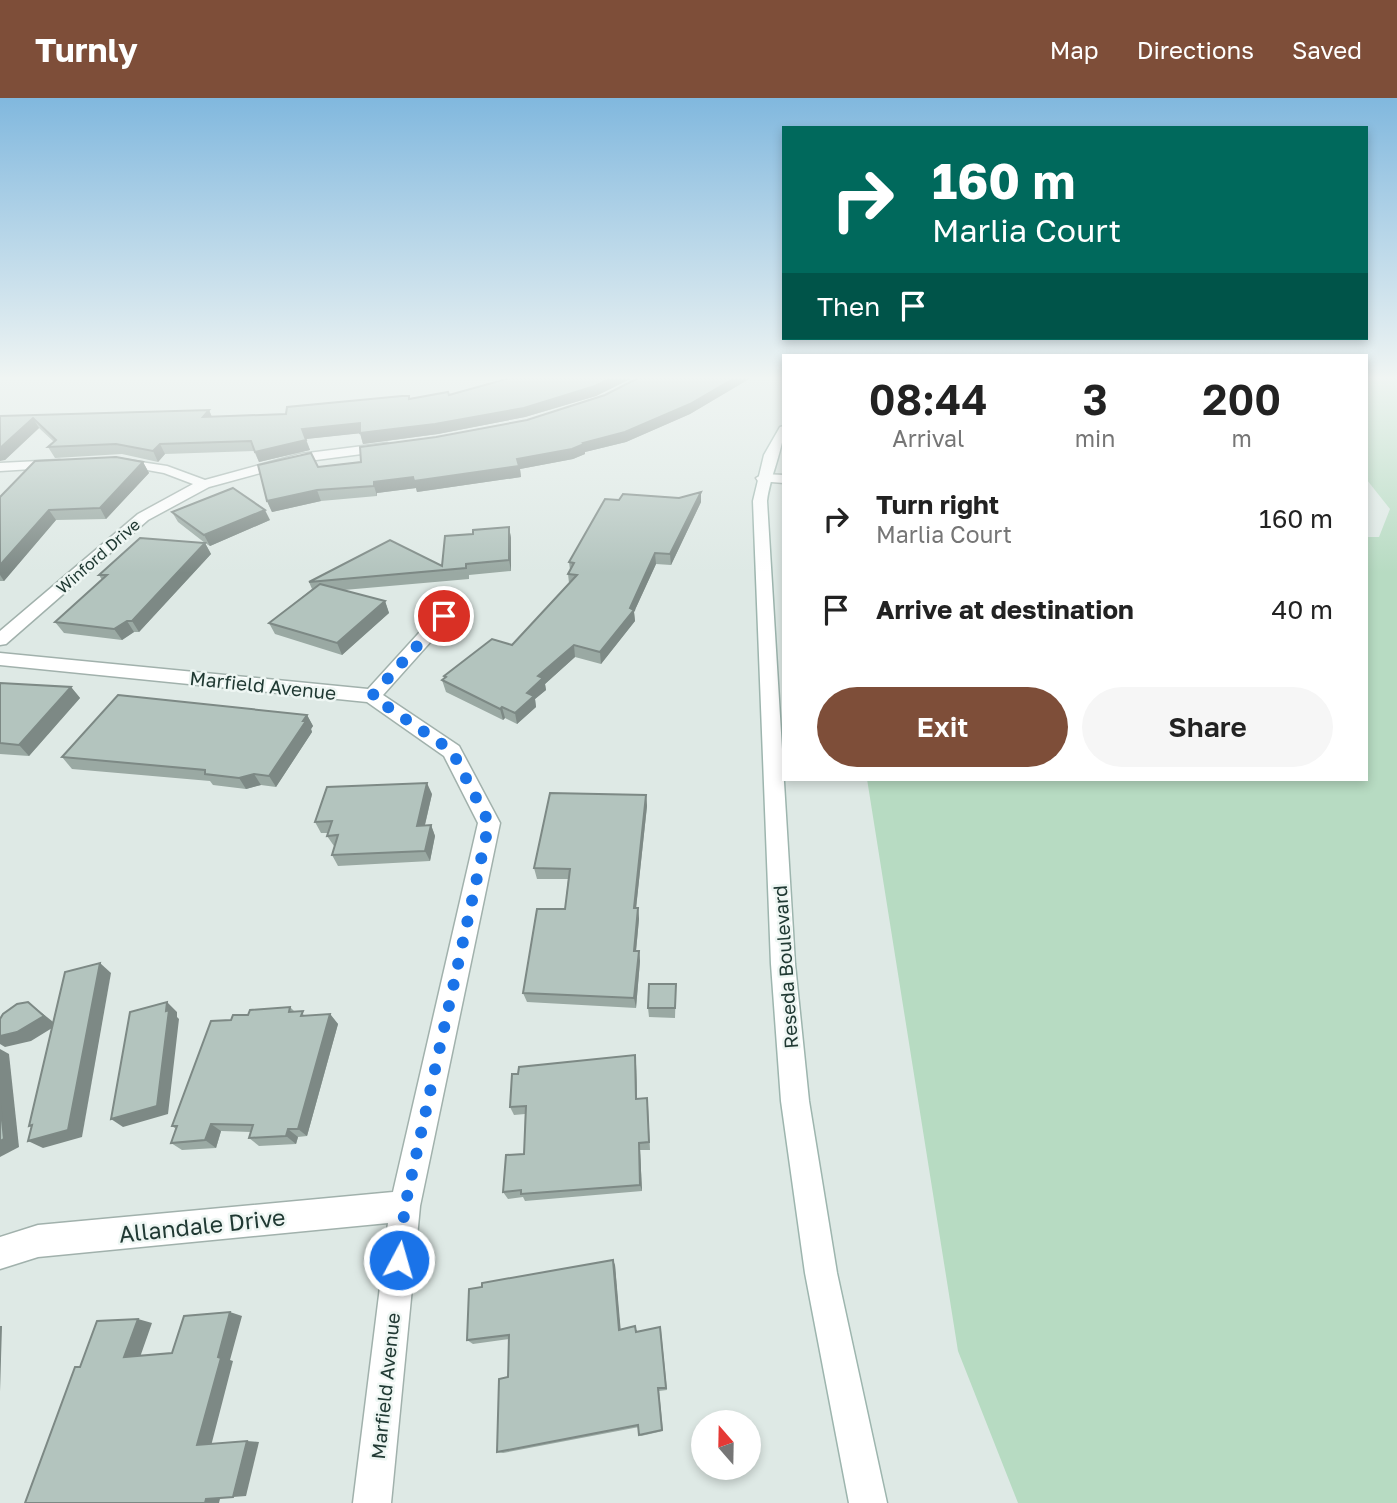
<!DOCTYPE html>
<style>
body{margin:0;font-family:"Golos Text",sans-serif;background:#f6f6f6;color:#222;height:100vh;display:flex;flex-direction:column;font-size:26px;white-space:nowrap}
*{box-sizing:border-box;margin:0}
p{font-size:23px;color:#767676}
.icon{flex:none;width:38px;height:38px;fill:none;stroke:currentColor;stroke-width:2;stroke-linecap:round;stroke-linejoin:round}
.map{position:relative;flex:1;overflow:hidden}
.drawer{position:absolute;left:782px;top:256px;width:586px;height:427px;display:flex;flex-direction:column;background:#fff;border-radius:0px;box-shadow:0 4px 10px #0003}
.drawer>*{flex:none}
.hud{position:absolute;left:782px;top:28px;width:586px;height:214px;border-radius:0px;box-shadow:0 4px 10px #0003;background:#00695c;color:#fff;overflow:hidden}
.needle{width:46px;rotate:340deg}
.fabs{position:absolute;left:691px;top:1312px;display:grid;gap:14px}
.fabs a{display:grid;place-items:center;width:70px;height:70px;border-radius:50%;background:#fff;box-shadow:0 4px 10px #0003;font-size:35px}
.pin{position:absolute;display:grid;place-items:center;width:60px;height:60px;color:#fff;margin:-30px;border:4px solid #fff;border-radius:50%;box-shadow:0 2px 7px #0007}
.me{position:absolute;width:77px;margin:-38px;rotate:6deg;stroke-linejoin:round;filter:drop-shadow(0 0 5px #0008)}
.turn{display:flex;align-items:center;gap:24px;height:147px;padding:0 35px;font-size:32px}
.turn .icon{width:91px;height:91px;stroke-width:2.5}
.turn b{display:block;font-size:49px;line-height:60px}
.then{display:flex;align-items:center;height:66px;padding:0 35px;background:#0003;gap:14px;font-size:26px}
.eta{display:flex;justify-content:space-evenly;align-items:center;height:119px;text-align:center}
.eta b{font-size:42px;font-weight:600;line-height:49px}
.action{display:flex;gap:14px;margin-top:auto;padding:14px 35px}
.action a{flex:1;height:80px;border-radius:42px;background:#7e4e39;color:#fff;font-size:28px;font-weight:600;line-height:80px;text-align:center}
.action a+a{background:#f6f6f6;color:#222}
ul{padding:0;list-style:none}
li{display:flex;align-items:center;gap:21px;height:91px;padding:0 35px}
li div{flex:1}
li b{display:block;font-size:26px}
li em{font-style:normal}
header{display:flex;align-items:center;gap:42px;box-sizing:border-box;height:98px;padding:0 35px;background:#7e4e39;color:#fff}
header strong{font-size:33px}
nav{display:flex;gap:38px;margin-inline-start:auto;font-size:24px}
.map>svg:first-child{display:block}
.green{fill:#b7dbc2}
.lines{fill:none;stroke-linecap:round;stroke-linejoin:round}
.street-casing{stroke:#a1b1ac;stroke-width:3}
.secondary-casing{stroke:#9db5ae;stroke-width:3}
.street{fill:#fff;fill-rule:evenodd}
.secondary{fill:#fff;fill-rule:evenodd}
.wall{fill:#9aa9a3}
.shaded-wall{fill:#7d8985}
.building{fill:#b3c4be;stroke:#7d8985;stroke-width:2}
.route{stroke:#1a73e8;stroke-width:12;stroke-dasharray:0 21.6}
.labels{text-anchor:middle;dominant-baseline:central;stroke-width:5;stroke-linejoin:round;paint-order:stroke}
.far-street-label{font-size:16px;fill:#203933;stroke:#eef6f3}
.street-label{font-size:19px;fill:#203933;stroke:#eef6f3}
.near-street-label{font-size:23px;fill:#203933;stroke:#eef6f3}
</style>
<header>
<strong>Turnly</strong>
<nav><a>Map</a><a>Directions</a><a>Saved</a></nav>
</header>
<div class="map">
<svg width="1397" height="1405" viewBox="0 0 1397 1405">
<rect width="100%" height="100%" fill="#dee9e5"/>
<!-- green -->
<path class="green" d="M1367,278H1397V1405H1018L958,1253L867,681H1367V439H1379L1390,411L1367,382Z"/>
<g class="lines">
<defs>
<g id="street">
<path d="M387,345L393,349L392,352L301,364L209,389L148,422L6,546L0,547V533L138,416L193,386L164,375L114,366V360L167,368L205,382L300,356Z"/>
<path d="M59,362L64,363V369L0,373V365Z"/>
<path d="M763,376L784,377V385L758,383L756,380Z"/>
<path d="M444,513L452,518L450,522L383,597L459,648L500,725L420,1108L391,1405H353L388,1125L38,1159L0,1171V1139L38,1127L393,1094L478,725L444,658L367,604L0,567V555L368,591L438,514Z"/>
</g>
<path id="secondary" d="M784,328C784,350 770,378 767,403L795,866L809,1003L837,1175L887,1405H849L805,1175L781,1003L771,866L753,403L764,357L780,329Z"/>
</defs>
<!-- street casing -->
<use href="#street" class="street-casing"/>
<!-- secondary casing -->
<use href="#secondary" class="secondary-casing"/>
<!-- street -->
<use href="#street" class="street"/>
<!-- secondary -->
<use href="#secondary" class="secondary"/>
</g>
<!-- wall -->
<g class="wall">
<path d="M517,278H636L596,298L525,319L438,336L363,346L360,335L306,341L310,352L259,364L254,353L165,356L158,364L122,356L55,360L48,349L54,344L39,330L5,362L0,318L209,312L212,319L286,316L449,297Z"/>
<path d="M642,278H754L690,316L626,344L585,354V356L573,361L520,371L521,379L417,394L416,390L377,395V398L321,403L272,414L267,403L318,369L361,364L436,339L527,322L605,297Z"/>
<path d="M143,364L149,375L106,421L56,422L4,483H0V399Z"/>
<path d="M619,402L701,404L671,467L656,466L634,514L635,523L601,566L575,559L545,586L546,592L535,601L536,609L517,626L505,620L503,622L446,594L442,582L445,580L444,578L512,547L569,485L568,476L570,472L569,464Z"/>
<path d="M172,414L270,422L210,448L205,445L211,456L139,534H134L122,542L64,535L55,524L102,482L99,477L205,445L178,424Z"/>
<path d="M509,429L511,440V473L469,477V481L344,492L385,503L389,515L342,557L275,536L269,525L312,491L309,484L442,468L473,436Z"/>
<path d="M0,585L71,589L80,600L29,658L0,656Z"/>
<path d="M307,617L313,628L311,631L312,634L276,689L261,687L246,691L213,687L210,683L72,671L62,659Z"/>
<path d="M432,696L425,727H431L435,738L430,763L338,768L332,757L335,748H334L327,738L328,735H321L315,724Z"/>
<path d="M646,697L647,708L636,810H638L639,821L636,853H639L640,863L636,910L527,904L523,895L565,811L568,781H537L534,770Z"/>
<path d="M676,886L675,920L649,919L648,910Z"/>
<path d="M290,909L294,913L307,918L330,916L338,926L307,1038L298,1039L296,1046L259,1048L249,1040L251,1034L221,1033L216,1050L182,1052L171,1045L176,1031L172,1028L231,922L248,917Z"/>
<path d="M636,966L637,1001L647,1000L648,1008L650,1052H640L642,1093L525,1103L523,1099L508,1101L503,1094L524,1056L525,1016L514,1017L510,1009Z"/>
<path d="M615,1167L620,1231L637,1234L661,1233L667,1292L659,1293L663,1333L641,1338L639,1337V1329L503,1355L497,1354L508,1279L509,1241L473,1246L467,1242Z"/>
</g>
<!-- shaded-wall -->
<g class="shaded-wall">
<path d="M615,278H636L596,298L525,319L438,336L363,346L360,335Z"/>
<path d="M738,278H754L690,316L626,344L585,354V356L573,361L520,371L521,379L417,394L416,390L377,395V398L374,388V384L517,361L583,345Z"/>
<path d="M209,312L213,322L203,319Z"/>
<path d="M33,320L39,330L5,362L0,363V350Z"/>
<path d="M360,325L363,335L306,341L302,331Z"/>
<path d="M306,342L310,352L259,364L255,354Z"/>
<path d="M160,346L165,356L158,364L153,353Z"/>
<path d="M143,364L149,375L106,421L100,410Z"/>
<path d="M317,392L321,403L272,414L267,403Z"/>
<path d="M701,394V404L671,467L670,456Z"/>
<path d="M49,412L56,422L4,483L0,477V467Z"/>
<path d="M265,412L270,422L210,448L204,437Z"/>
<path d="M509,429L511,440V473L509,462Z"/>
<path d="M205,445L211,456L139,534L132,523Z"/>
<path d="M655,455L656,466L634,514L635,523L601,566L600,554L630,510Z"/>
<path d="M385,503L389,515L342,557L337,545Z"/>
<path d="M127,523L134,534L122,542L114,531Z"/>
<path d="M574,547L575,559L545,586L546,592L535,601L536,609L517,626L515,615L538,578Z"/>
<path d="M71,589L80,600L29,658L19,647Z"/>
<path d="M502,609L505,620L503,622L500,611Z"/>
<path d="M307,617L313,628L311,631L312,634L276,689L269,678Z"/>
<path d="M254,676L261,687L246,691L239,680Z"/>
<path d="M427,685L432,696L422,739L417,728Z"/>
<path d="M646,697L647,708L635,820L634,810Z"/>
<path d="M431,727L435,738L430,763L425,753Z"/>
<path d="M638,810L639,821L635,863L634,853Z"/>
<path d="M639,853L640,863L636,910L634,900Z"/>
<path d="M100,865L111,875L82,1039L43,1050L28,1043Z"/>
<path d="M28,904L57,927L31,943L5,949L0,946V938Z"/>
<path d="M167,904L177,914V919L179,921L168,1016L123,1029L111,1021L166,913Z"/>
<path d="M330,916L338,926L307,1038L298,1031Z"/>
<path d="M0,951L9,956L19,1049L0,1059Z"/>
<path d="M635,957L636,966L637,1009L636,1001Z"/>
<path d="M211,1026L221,1033L216,1050L205,1042Z"/>
<path d="M288,1031L298,1039L296,1046L286,1038Z"/>
<path d="M639,1045L640,1052L642,1093L640,1087Z"/>
<path d="M613,1162L615,1167L621,1235L619,1232Z"/>
<path d="M230,1214L242,1218L230,1262L233,1263L211,1348L197,1347L218,1259Z"/>
<path d="M138,1221L152,1225L139,1262L124,1259Z"/>
<path d="M0,1228H2L0,1294Z"/>
<path d="M247,1343L259,1344L246,1398L233,1399Z"/>
<path d="M206,1401H220L219,1405H205Z"/>
</g>
<!-- building -->
<g class="building">
<path d="M517,278H615L595,288L524,310L435,326L360,335V325L302,331L306,342L255,354L251,343L160,346L153,353L116,346L48,349L56,342L33,320L0,350V318L209,312L203,319L286,316L287,309L402,298H409V301L448,294L449,297Z"/>
<path d="M642,278H738L690,306L625,334L583,345L584,346L572,351L517,361L519,368L414,383L413,379L374,384V388L317,392L267,403L258,367L311,355L318,369L361,364L360,349L436,339L527,322L605,297Z"/>
<path d="M116,359L143,364L100,410L49,412L0,467V399L35,363Z"/>
<path d="M233,390L265,412L204,437L172,414Z"/>
<path d="M701,394L670,456L655,455L630,510L634,512L600,554L574,547L538,578L543,580L527,595L534,598L515,615L502,609L500,611L442,582L446,579L444,578L492,541L512,547L577,477L568,476L574,465L569,464L605,401L619,402L623,396L679,400Z"/>
<path d="M509,429V462L466,466V470L309,484L390,442L442,468L445,438L473,436V432Z"/>
<path d="M140,440L205,445L132,523H127L114,531L55,524L107,477H99Z"/>
<path d="M320,486L385,503L337,545L269,525Z"/>
<path d="M0,585L71,589L19,647L0,645Z"/>
<path d="M118,597L307,617L303,623H306L269,678L254,676L239,680L205,676V672L62,659Z"/>
<path d="M427,685L417,728L431,727L425,753L332,757L338,737L327,738L332,723L315,724L327,689Z"/>
<path d="M550,695L646,697L634,810H638L634,853H639L634,900L523,895L537,811H565L570,771L534,770Z"/>
<path d="M100,865L68,1032L28,1043L32,1027L29,1028L65,874Z"/>
<path d="M649,886H676L675,910H648Z"/>
<path d="M28,904L44,918L17,934L0,938V921L3,916L17,906Z"/>
<path d="M167,904L166,913L169,912L157,1008L111,1021L130,914Z"/>
<path d="M290,909L289,914L303,913L301,918L330,916L298,1031H288L286,1038L249,1040L253,1027L211,1026L205,1042L171,1045L177,1028H172L211,923L231,922L233,917H248L250,912Z"/>
<path d="M635,957L636,1001L647,1000L649,1044L639,1045L640,1087L521,1096V1092L503,1094L506,1057L524,1056L526,1008L510,1009L512,976H518L519,969Z"/>
<path d="M0,1004L4,1041L0,1043Z"/>
<path d="M613,1162L619,1232L635,1228L636,1234L660,1229L666,1290H658L662,1332L639,1337L638,1327L497,1354L499,1281L508,1279L509,1237L467,1242L469,1191L482,1189V1185Z"/>
<path d="M230,1214L218,1259L221,1260L197,1347L247,1343L233,1399L206,1401L205,1405H25L75,1269H80L97,1223L138,1221L124,1259L172,1255L184,1218Z"/>
</g>
<!-- sky -->
<linearGradient id="sky" x2="0" y2="1"><stop stop-color="#81b8de"/><stop offset="0.59" stop-color="#f0f5f3"/><stop offset="1" stop-color="#f0f5f3" stop-opacity="0"/></linearGradient>
<rect width="1397" height="475" fill="url(#sky)"/>
<g class="lines">
<!-- route -->
<path class="route" d="M399,1162L405,1108L489,725L452,653L372,598L444,518"/>
</g>
<g class="labels">
<!-- far-street labels -->
<g class="far-street-label">
<text transform="translate(98 458) rotate(-41)">Winford Drive</text>
</g>
<!-- street labels -->
<g class="street-label">
<text transform="translate(263 587) rotate(6)">Marfield Avenue</text>
<text transform="translate(785 869) rotate(-94)">Reseda Boulevard</text>
<text transform="translate(385 1288) rotate(-84)">Marfield Avenue</text>
</g>
<!-- near-street labels -->
<g class="near-street-label">
<text transform="translate(202 1127) rotate(-6)">Allandale Drive</text>
</g>
</g>
</svg>
<div class="fabs">
<a><svg class="needle" viewBox="-14 -14 28 28"><path d="M0-13l5 13h-10z" fill="#e53935"/><path d="M0 13l5-13h-10z" fill="#767676"/></svg></a>
</div>
<div class="pin" style="left:444px;top:518px;background:#d93025"><svg class="icon" aria-label="arrive" viewBox="0 0 24 24"><path d="M6 21V4h12l-3 4 3 4H6"/></svg></div>
<svg class="me" style="left:399px;top:1162px" viewBox="-20 -20 40 40"><circle r="17" fill="#1a73e8" stroke="#fff" stroke-width="3"/><path d="M0-11L8 9 0 5-8 9z" fill="#fff"/></svg>
<div class="hud">
<div class="turn"><svg class="icon" aria-label="right" viewBox="0 0 24 24"><path d="M7 20v-9h11M14 6l5 5-5 5"/></svg><div><b>160 m</b>Marlia Court</div></div>
<div class="then">Then<svg class="icon" aria-label="arrive" viewBox="0 0 24 24"><path d="M6 21V4h12l-3 4 3 4H6"/></svg></div>
</div>
<section class="drawer">
<div class="eta">
<div><b>08:44</b><p>Arrival</p></div>
<div><b>3</b><p>min</p></div>
<div><b>200</b><p>m</p></div>
</div>
<ul>
<li><svg class="icon" aria-label="right" viewBox="0 0 24 24"><path d="M7 20v-9h11M14 6l5 5-5 5"/></svg><div><b>Turn right</b><p>Marlia Court</p></div><em>160 m</em></li>
<li><svg class="icon" aria-label="arrive" viewBox="0 0 24 24"><path d="M6 21V4h12l-3 4 3 4H6"/></svg><div><b>Arrive at destination</b></div><em>40 m</em></li>
</ul>
<div class="action"><a>Exit</a><a>Share</a></div>
</section>
</div>
